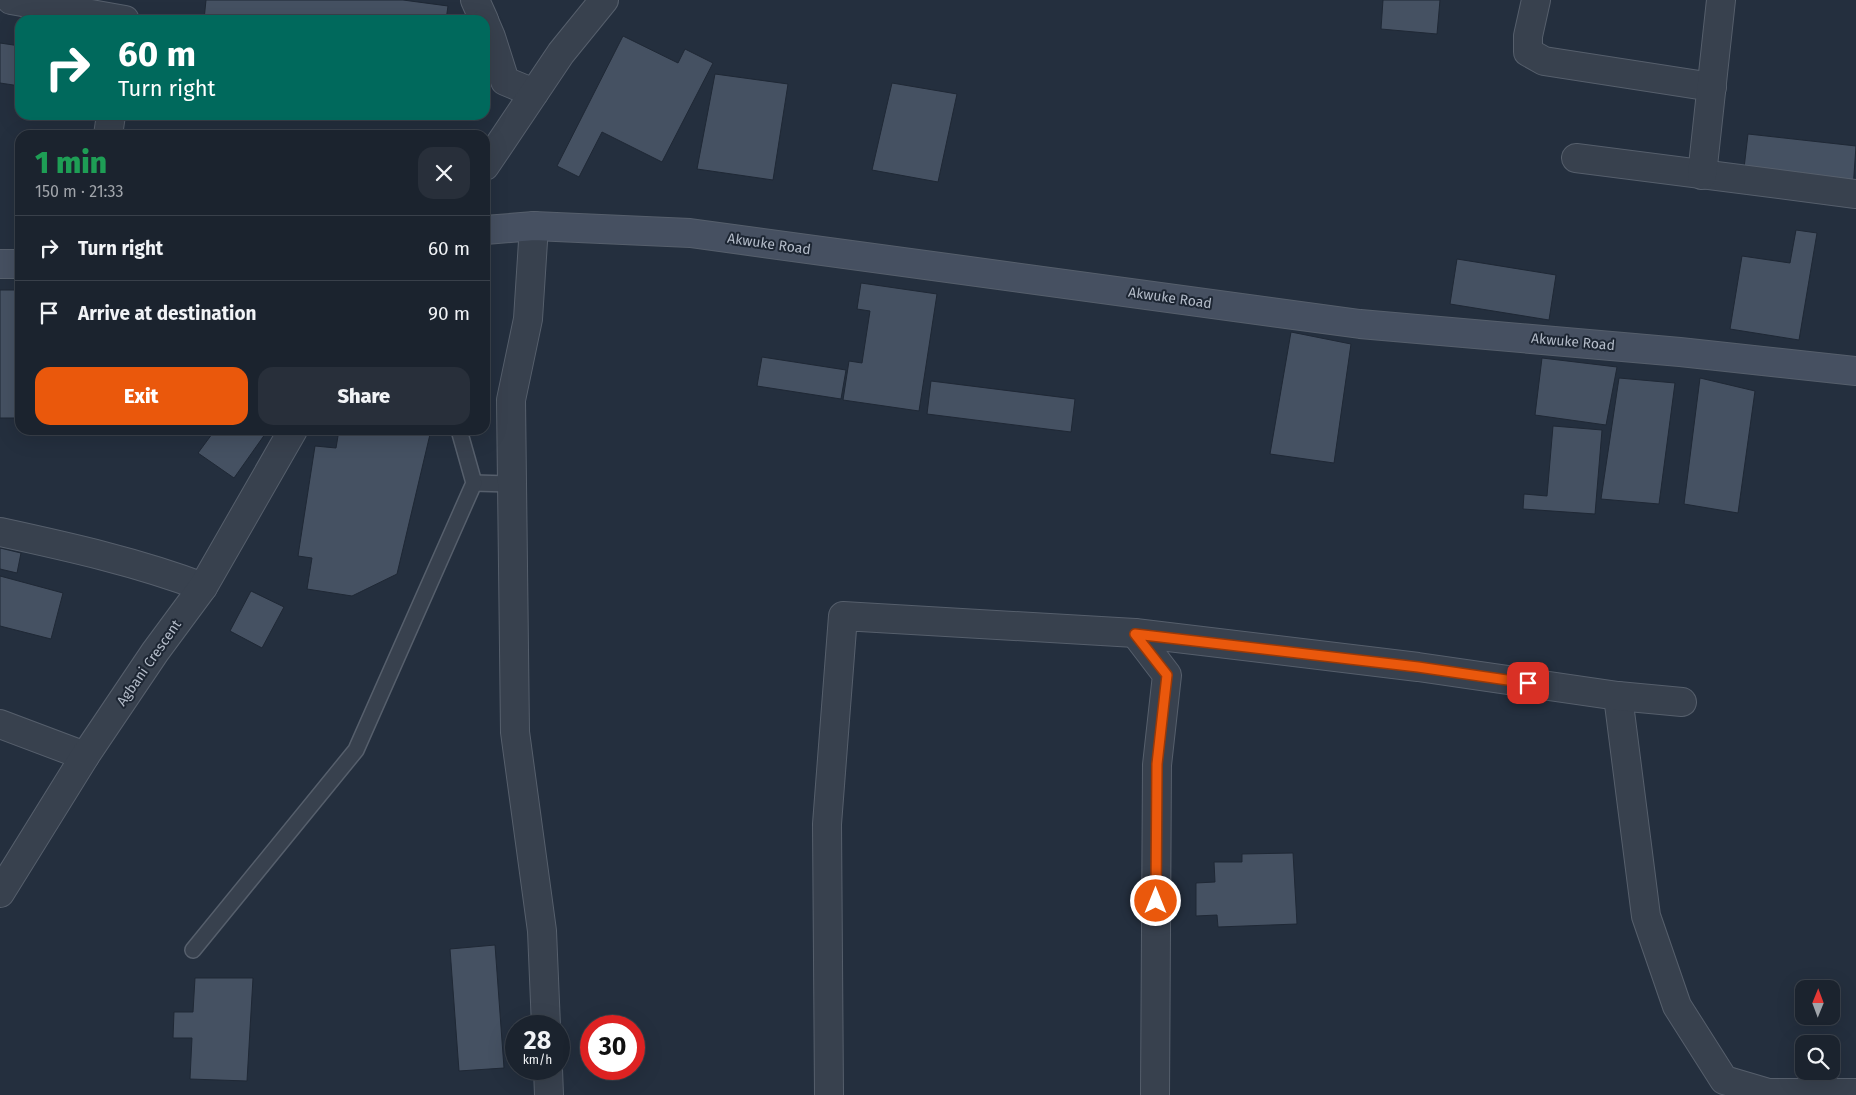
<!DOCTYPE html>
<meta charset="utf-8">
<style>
body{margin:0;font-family:"Fira Sans",sans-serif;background:#282f3a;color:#f1f3f6;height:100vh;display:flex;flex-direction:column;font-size:19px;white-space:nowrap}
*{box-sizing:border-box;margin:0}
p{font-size:16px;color:#a0a4aa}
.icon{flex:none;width:28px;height:28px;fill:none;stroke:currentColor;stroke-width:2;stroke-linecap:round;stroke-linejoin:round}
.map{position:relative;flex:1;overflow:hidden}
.side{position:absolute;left:15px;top:130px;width:475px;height:305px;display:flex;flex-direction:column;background:#1b232e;border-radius:15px;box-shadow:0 5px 20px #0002,0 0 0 1px #39404a}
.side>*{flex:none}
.banner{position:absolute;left:15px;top:15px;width:475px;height:105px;border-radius:15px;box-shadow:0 5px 20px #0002,0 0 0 1px #39404a;background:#00695c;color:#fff;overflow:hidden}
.needle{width:32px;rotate:1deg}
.buttons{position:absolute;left:1795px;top:980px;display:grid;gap:10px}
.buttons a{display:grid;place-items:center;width:45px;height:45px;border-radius:10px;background:#1b232e;box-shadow:0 5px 20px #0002,0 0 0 1px #39404a;font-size:25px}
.speed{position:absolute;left:505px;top:1015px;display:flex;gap:10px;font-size:25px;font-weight:700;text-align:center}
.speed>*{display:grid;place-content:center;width:65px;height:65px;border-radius:50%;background:#1b232e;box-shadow:0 5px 20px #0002,0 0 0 1px #39404a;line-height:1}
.speed small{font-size:12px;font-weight:400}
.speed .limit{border:8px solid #d22;background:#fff;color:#111}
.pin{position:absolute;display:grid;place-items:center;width:42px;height:42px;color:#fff;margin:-21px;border-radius:10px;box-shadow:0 2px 8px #0006}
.me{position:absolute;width:55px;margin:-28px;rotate:0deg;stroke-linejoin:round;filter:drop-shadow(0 0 4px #0008)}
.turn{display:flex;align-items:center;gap:18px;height:105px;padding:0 20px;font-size:22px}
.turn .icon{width:65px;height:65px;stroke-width:2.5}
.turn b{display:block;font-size:35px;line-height:42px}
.round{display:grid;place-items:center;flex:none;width:52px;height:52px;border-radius:15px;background:#282f3a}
.head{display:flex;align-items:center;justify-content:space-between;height:85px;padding:0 20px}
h1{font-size:30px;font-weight:800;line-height:38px;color:#1e9e55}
.button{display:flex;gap:10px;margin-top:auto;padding:10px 20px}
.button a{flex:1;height:58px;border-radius:15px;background:#ea580c;color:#fff;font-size:20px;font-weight:800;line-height:58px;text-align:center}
.button a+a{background:#282f3a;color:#f1f3f6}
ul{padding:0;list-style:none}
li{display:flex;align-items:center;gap:15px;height:65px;padding:0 20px;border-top:1px solid #39404a}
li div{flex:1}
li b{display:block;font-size:19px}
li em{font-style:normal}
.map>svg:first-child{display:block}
.building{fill:#455162;stroke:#1f2835}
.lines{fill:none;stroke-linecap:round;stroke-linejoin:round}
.lane-casing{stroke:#565f6c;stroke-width:18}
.street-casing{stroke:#565f6c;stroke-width:30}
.secondary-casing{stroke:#565f6c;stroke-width:30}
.lane{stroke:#38414e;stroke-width:15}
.street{stroke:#38414e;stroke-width:28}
.secondary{stroke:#465061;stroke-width:28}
.route-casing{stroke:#983908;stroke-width:12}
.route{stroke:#ea580c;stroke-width:9}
.labels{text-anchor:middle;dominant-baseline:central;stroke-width:4;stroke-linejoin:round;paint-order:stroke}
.street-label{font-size:14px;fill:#b4bcc9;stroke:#1d2633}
</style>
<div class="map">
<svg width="1856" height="1095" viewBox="0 0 1856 1095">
<rect width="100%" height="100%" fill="#242f3e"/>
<!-- building -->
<g class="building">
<path d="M206,0H403L448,6L446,20H204Z"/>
<path d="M1383,0H1440L1437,34L1381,29Z"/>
<path d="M623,36L678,63L685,49L713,63L662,162L602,132L579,177L557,166Z"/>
<path d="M0,43L20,46V86L0,83Z"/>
<path d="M715,74L788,84L773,180L697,169Z"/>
<path d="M892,83L957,94L938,182L872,170Z"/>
<path d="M1748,134L1856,146L1853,189L1743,177Z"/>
<path d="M1796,230L1817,233L1799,340L1730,329L1742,256L1790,263Z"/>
<path d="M1457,259L1556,275L1549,320L1450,304Z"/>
<path d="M861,283L937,294L919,411L843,400L849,361L862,363L870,311L857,309Z"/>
<rect x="0" y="290" width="20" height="128"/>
<path d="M1291,332L1351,344L1334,463L1270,454Z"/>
<path d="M762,357L846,370L841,399L757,386Z"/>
<path d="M1542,358L1617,367L1606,425L1535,415Z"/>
<path d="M1619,378L1675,383L1659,504L1601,499Z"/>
<path d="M1700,378L1755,391L1738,513L1684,504Z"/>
<path d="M931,381L1075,399L1071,432L927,414Z"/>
<path d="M1553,426L1602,430L1595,514L1523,509L1524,494L1547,496Z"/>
<path d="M215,430H268L234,478L198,453Z"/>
<path d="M339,430H431L397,574L352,596L307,589L312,558L298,556L315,446L336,448Z"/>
<path d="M0,548L21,553L17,573L0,569Z"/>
<path d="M0,576L63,593L51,639L0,626Z"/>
<path d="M251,591L284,607L262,648L230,631Z"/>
<path d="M1293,853L1297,924L1218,927L1217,915L1196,916V883L1215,882L1214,862H1242V854Z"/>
<path d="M495,945L504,1068L459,1071L450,949Z"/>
<path d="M195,978H253L247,1081L190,1079L192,1038H173L174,1012H193Z"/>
</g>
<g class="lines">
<defs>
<g id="lane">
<path d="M474,483L513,484"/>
<path d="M193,950L356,750L474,483L459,430"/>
</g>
<g id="street">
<path d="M11,0L125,20"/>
<path d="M475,0L484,20"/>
<path d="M1536,0L1528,36V52L1544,61L1712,87"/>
<path d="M485,23L491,37L505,81L534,93"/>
<path d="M108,135L111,115"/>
<path d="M1576,158L1856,194"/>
<path d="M485,166L561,53L604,0"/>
<path d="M1702,175L1721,0"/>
<path d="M534,226L528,319L511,400L515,732L542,931L546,1026"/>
<path d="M0,532C69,547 137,562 203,587"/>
<path d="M1135,633L1167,675L1157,765L1155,1095"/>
<path d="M1618,696L1646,916L1677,1006L1724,1080L1768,1093H1856"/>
<path d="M0,724L85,756"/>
<path d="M0,893L85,756L155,652L203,587L293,430"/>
<path d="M548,1069L549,1095"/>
<path d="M829,1095L827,824L843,616L1135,633L1418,667L1618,696L1682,702"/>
</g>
<g id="secondary">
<path d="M485,230L534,226L690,233L1360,324L1680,352L1856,371"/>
<path d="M0,264H20"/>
</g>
</defs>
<!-- lane casing -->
<use href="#lane" class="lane-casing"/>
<!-- street casing -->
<use href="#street" class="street-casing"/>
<!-- secondary casing -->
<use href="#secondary" class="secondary-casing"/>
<!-- lane -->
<use href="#lane" class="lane"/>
<!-- street -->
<use href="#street" class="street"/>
<!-- secondary -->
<use href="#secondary" class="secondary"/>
</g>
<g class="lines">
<defs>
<path id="route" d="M1156,901L1157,764L1167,675L1135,634L1418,667L1528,683"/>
</defs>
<!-- route casing -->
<use href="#route" class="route-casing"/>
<!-- route -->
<use href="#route" class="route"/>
</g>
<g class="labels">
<!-- street labels -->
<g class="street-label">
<text transform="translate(769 244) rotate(8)">Akwuke Road</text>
<text transform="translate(1170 298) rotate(8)">Akwuke Road</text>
<text transform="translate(1573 342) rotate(5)">Akwuke Road</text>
<text transform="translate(149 663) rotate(-55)">Agbani Crescent</text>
</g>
</g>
</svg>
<div class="buttons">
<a><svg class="needle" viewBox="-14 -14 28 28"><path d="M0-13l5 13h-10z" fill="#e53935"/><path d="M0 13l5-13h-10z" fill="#a0a4aa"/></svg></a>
<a><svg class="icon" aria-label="search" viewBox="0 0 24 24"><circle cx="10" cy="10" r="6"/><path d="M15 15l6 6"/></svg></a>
</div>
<div class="speed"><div>28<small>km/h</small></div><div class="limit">30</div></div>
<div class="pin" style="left:1528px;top:683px;background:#d93025"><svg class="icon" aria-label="arrive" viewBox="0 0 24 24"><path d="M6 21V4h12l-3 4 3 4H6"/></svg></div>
<svg class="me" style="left:1156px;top:901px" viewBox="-20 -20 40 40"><circle r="17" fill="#ea580c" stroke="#fff" stroke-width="3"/><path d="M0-11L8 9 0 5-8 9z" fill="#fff"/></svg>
<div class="banner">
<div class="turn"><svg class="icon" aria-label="right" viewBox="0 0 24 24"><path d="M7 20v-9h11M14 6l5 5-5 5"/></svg><div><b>60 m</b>Turn right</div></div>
</div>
<section class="side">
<div class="head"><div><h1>1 min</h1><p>150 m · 21:33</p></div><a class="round"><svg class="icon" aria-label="close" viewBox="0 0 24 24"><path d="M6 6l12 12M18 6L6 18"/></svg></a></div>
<ul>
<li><svg class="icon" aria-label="right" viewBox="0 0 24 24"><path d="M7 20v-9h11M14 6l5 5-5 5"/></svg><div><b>Turn right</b></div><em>60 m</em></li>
<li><svg class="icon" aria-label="arrive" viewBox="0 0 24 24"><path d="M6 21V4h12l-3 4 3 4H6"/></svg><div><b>Arrive at destination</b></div><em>90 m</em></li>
</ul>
<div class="button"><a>Exit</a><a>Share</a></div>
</section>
</div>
